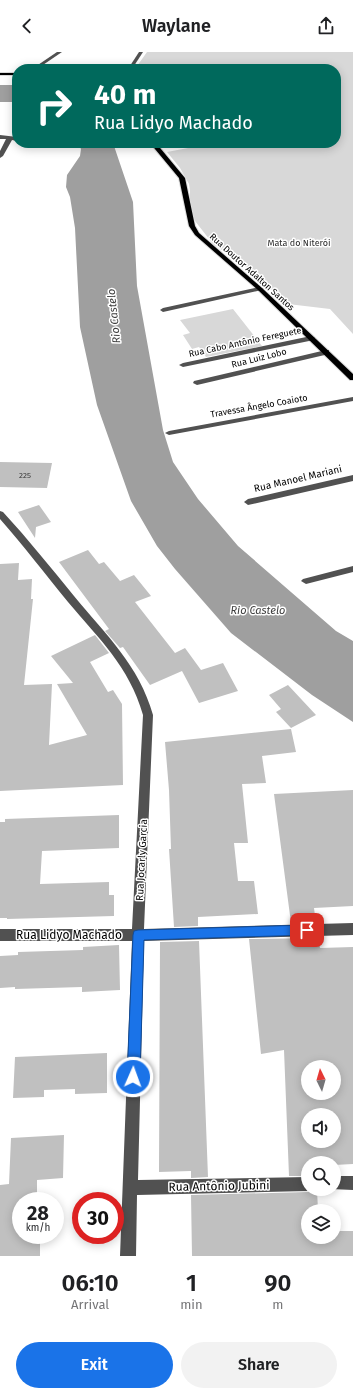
<!DOCTYPE html>
<meta charset="utf-8">
<style>
body{margin:0;font-family:"Fira Sans",sans-serif;background:#f2f2f2;color:#202124;height:100vh;display:flex;flex-direction:column;font-size:15px;white-space:nowrap}
*{box-sizing:border-box;margin:0}
p{font-size:13px;color:#757577}
.icon{flex:none;width:22px;height:22px;fill:none;stroke:currentColor;stroke-width:2;stroke-linecap:round;stroke-linejoin:round}
.map{position:relative;height:1204px;overflow:hidden}
.panel{display:flex;flex-direction:column;background:#fff;flex:1}
.panel>*{flex:none}
.banner{position:absolute;left:12px;top:12px;width:329px;height:84px;border-radius:16px;box-shadow:0 2px 10px #0003;background:#00695c;color:#fff;overflow:hidden}
.needle{width:26px;rotate:355deg}
.tools{position:absolute;left:301px;top:1008px;display:grid;gap:8px}
.tools a{display:grid;place-items:center;width:40px;height:40px;border-radius:50%;background:#fff;box-shadow:0 2px 10px #0003;font-size:20px}
.speed{position:absolute;left:12px;top:1140px;display:flex;gap:8px;font-size:20px;font-weight:700;text-align:center}
.speed>*{display:grid;place-content:center;width:52px;height:52px;border-radius:50%;background:#fff;box-shadow:0 2px 10px #0003;line-height:1}
.speed small{font-size:10px;font-weight:400}
.speed .limit{border:6px solid #d22;background:#fff;color:#111}
.pin{position:absolute;display:grid;place-items:center;width:34px;height:34px;color:#fff;margin:-17px;border-radius:8px;box-shadow:0 2px 6px #0006}
.me{position:absolute;width:44px;margin:-22px;rotate:2deg;stroke-linejoin:round;filter:drop-shadow(0 0 3px #0008)}
.turn{display:flex;align-items:center;gap:14px;height:84px;padding:0 16px;font-size:18px}
.turn .icon{width:52px;height:52px;stroke-width:2.5}
.turn b{display:block;font-size:28px;line-height:34px}
.eta{display:flex;justify-content:space-evenly;align-items:center;height:68px;text-align:center}
.eta b{font-size:24px;font-weight:600;line-height:28px}
.cta{display:flex;gap:8px;margin-top:auto;padding:8px 16px}
.cta a{flex:1;height:46px;border-radius:24px;background:#1a73e8;color:#fff;font-size:16px;font-weight:600;line-height:46px;text-align:center}
.cta a+a{background:#f2f2f2;color:#202124}
header{display:flex;justify-content:space-between;align-items:center;height:52px;padding:0 16px;background:#fff;font-size:18px;font-weight:600}
.map>svg:first-child{display:block}
.green{fill:#d8d8d8}
.water{fill:#9f9f9f}
.building{fill:#c0c0c0;fill-rule:evenodd}
.lines{fill:none;stroke-linecap:round;stroke-linejoin:round}
.major-casing{stroke:#dbdbdb;stroke-width:2}
.minor{fill:#515151;fill-rule:evenodd}
.major{fill:#000;fill-rule:evenodd}
.route{fill:#1a73e8;stroke:#114b97}
.labels{text-anchor:middle;dominant-baseline:central;stroke-width:3;stroke-linejoin:round;paint-order:stroke}
.number-label{font-size:8px;fill:#303030}
.far-park-label{font-size:9px;fill:#2f2f2f;stroke:#fff}
.far-street-label{font-size:9px;fill:#000;stroke:#fff}
.street-label{font-size:10px;fill:#000;stroke:#fff}
.water-label{font-size:11px;font-style:italic;fill:#404040;stroke:#fff}
.near-street-label{font-size:12px;fill:#000;stroke:#fff}
</style>
<header><svg class="icon" aria-label="back" viewBox="0 0 24 24"><path d="M15 5l-7 7 7 7"/></svg>Waylane<svg class="icon" aria-label="share" viewBox="0 0 24 24"><path d="M12 15V3M7 8l5-5 5 5M5 13v7h14v-7"/></svg></header>
<div class="map">
<svg width="353" height="1204" viewBox="0 0 353 1204">
<rect width="100%" height="100%" fill="#fff"/>
<!-- green -->
<g class="green">
<path d="M147,0H353V282L330,257L288,252L245,214L213,192L195,169L190,154V139L189,132L180,116L167,100L204,93L202,91H336V17H135Z"/>
<path d="M233,257L262,294L206,305L199,295L192,297L183,283L190,281L180,268Z"/>
</g>
<!-- water -->
<g class="water">
<rect x="0" y="33" width="17" height="17"/>
<path d="M78,91H113L133,150L137,234L163,378L173,410L198,447L238,494L336,579L353,589V670L312,643L231,581L175,517L157,494L131,449L97,353L80,275L75,176L70,145L66,135L67,123L80,104L81,97Z"/>
</g>
<!-- building -->
<g class="building">
<path d="M0,410L52,411L47,436L0,435Z"/>
<path d="M39,453L51,470L36,475L35,486L18,460Z"/>
<path d="M88,498L99,512L104,510L120,529L134,523L151,544L135,550L175,601L185,596L201,618L223,611L238,639L199,651L182,619L150,633L123,595L120,596L105,579L109,577L59,510Z"/>
<path d="M19,511L18,528L32,527L31,547H33L24,633L52,632L49,693L87,683L57,632L73,631L51,604L95,583L109,601L90,610L108,640L113,638L122,652L123,733L0,739V512Z"/>
<path d="M288,633L316,663L291,676L276,660L281,657L269,643Z"/>
<path d="M291,677L296,700L262,704L266,731L242,732L248,791H234L238,829H254L258,862L198,865V874L174,875L169,797H171L169,738L165,690Z"/>
<path d="M353,738V854L314,856L316,871H291L274,742Z"/>
<path d="M119,763V796L42,799L40,832L109,830V843H114V864L7,867V866H0V770H5V767Z"/>
<path d="M318,886L320,896L353,895V1112L334,1113V1111H308V1124H289L284,998L261,1002L249,887ZM308,1015H334V1041H308ZM308,1063H334V1089H308Z"/>
<path d="M199,889L208,1125L191,1126V1119L159,1120L160,890Z"/>
<path d="M119,893L120,938L82,940V935L15,937V935L0,936V904L18,903V900L83,898V895Z"/>
<path d="M107,1001V1041L75,1042V1037L44,1038V1045L13,1046L15,1005Z"/>
<path d="M64,1083L63,1126L37,1128V1149H21V1183H40V1204H0V1133L9,1132L11,1086Z"/>
<path d="M314,1137H317L318,1159H308V1185H334V1179H353V1204H192L191,1143L308,1140Z"/>
</g>
<g class="lines">
<defs>
<g id="major">
<rect x="0" y="21" width="17" height="2"/>
<path d="M150,91H156L185,126L195,174L199,181L262,236L353,322V328H350L258,238L195,183L189,174L179,126Z"/>
</g>
</defs>
<!-- major casing -->
<use href="#major" class="major-casing"/>
<!-- minor -->
<g class="minor">
<path d="M57,0H62L37,17H32Z"/>
<path d="M139,0H143L132,17H128Z"/>
<path d="M0,83L17,85V89L12,88L3,104L0,106V99L6,87H0Z"/>
<path d="M260,235L263,237L262,238L163,260L160,258L163,256Z"/>
<path d="M311,284L315,286L314,288L183,315L179,313L183,311Z"/>
<path d="M326,298H329V302L197,333L193,331L194,329Z"/>
<path d="M353,345V349L169,383L165,381L169,379Z"/>
<path d="M353,423V429L248,453L244,450L248,447Z"/>
<path d="M0,459L3,460C28,487 51,516 74,544C106,583 139,613 153,663L144,877L353,871V883L144,889L138,1128L308,1125V1137H313L308,1139L137,1143L136,1204H120L132,889H0V877H132L143,663C129,614 99,587 68,550C45,522 24,494 0,467Z"/>
<path d="M353,514V520L306,532L301,529L303,527Z"/>
<path d="M334,1124H353V1138L331,1137H334Z"/>
</g>
<!-- major -->
<use href="#major" class="major"/>
</g>
<!-- route -->
<path class="route" d="M307,873L311,874L313,878L311,882L307,883L144,888L140,1025L138,1030L133,1032L129,1030L127,1025L133,883L134,879L138,878Z"/>
<g class="labels">
<!-- number labels -->
<g class="number-label">
<text x="25" y="423">225</text>
</g>
<!-- far-park labels -->
<g class="far-park-label">
<text x="299" y="191">Mata do Niterói</text>
</g>
<!-- far-street labels -->
<g class="far-street-label">
<text transform="translate(252 220) rotate(42)">Rua Doutor Adalton Santos</text>
<text transform="translate(245 290) rotate(-12)">Rua Cabo Antônio Fereguete</text>
<text transform="translate(259 306) rotate(-14)">Rua Luiz Lobo</text>
<text transform="translate(259 354) rotate(-10)">Travessa Ângelo Coaioto</text>
</g>
<!-- street labels -->
<g class="street-label">
<text transform="translate(298 427) rotate(-13)">Rua Manoel Mariani</text>
<text transform="translate(142 808) rotate(-87)">Rua Jocarly Garcia</text>
</g>
<!-- water labels -->
<g class="water-label">
<text transform="translate(114 264) rotate(-96)">Rio Castelo</text>
<text x="258" y="558">Rio Castelo</text>
</g>
<!-- near-street labels -->
<g class="near-street-label">
<text x="69" y="883">Rua Lidyo Machado</text>
<text transform="translate(219 1134) rotate(-1)">Rua Antônio Jubini</text>
</g>
</g>
</svg>
<div class="tools">
<a><svg class="needle" viewBox="-14 -14 28 28"><path d="M0-13l5 13h-10z" fill="#e53935"/><path d="M0 13l5-13h-10z" fill="#757577"/></svg></a>
<a><svg class="icon" aria-label="sound" viewBox="0 0 24 24"><path d="M4 9h4l5-4v14l-5-4H4zM17 9q2 3 0 6"/></svg></a>
<a><svg class="icon" aria-label="search" viewBox="0 0 24 24"><circle cx="10" cy="10" r="6"/><path d="M15 15l6 6"/></svg></a>
<a><svg class="icon" aria-label="layers" viewBox="0 0 24 24"><path d="M12 4l9 5-9 5-9-5zM3 14l9 5 9-5"/></svg></a>
</div>
<div class="speed"><div>28<small>km/h</small></div><div class="limit">30</div></div>
<div class="pin" style="left:307px;top:878px;background:#d93025"><svg class="icon" aria-label="arrive" viewBox="0 0 24 24"><path d="M6 21V4h12l-3 4 3 4H6"/></svg></div>
<svg class="me" style="left:133px;top:1025px" viewBox="-20 -20 40 40"><circle r="17" fill="#1a73e8" stroke="#fff" stroke-width="3"/><path d="M0-11L8 9 0 5-8 9z" fill="#fff"/></svg>
<div class="banner">
<div class="turn"><svg class="icon" aria-label="right" viewBox="0 0 24 24"><path d="M7 20v-9h11M14 6l5 5-5 5"/></svg><div><b>40 m</b>Rua Lidyo Machado</div></div>
</div>
</div>
<section class="panel">
<div class="eta">
<div><b>06:10</b><p>Arrival</p></div>
<div><b>1</b><p>min</p></div>
<div><b>90</b><p>m</p></div>
</div>
<div class="cta"><a>Exit</a><a>Share</a></div>
</section>
